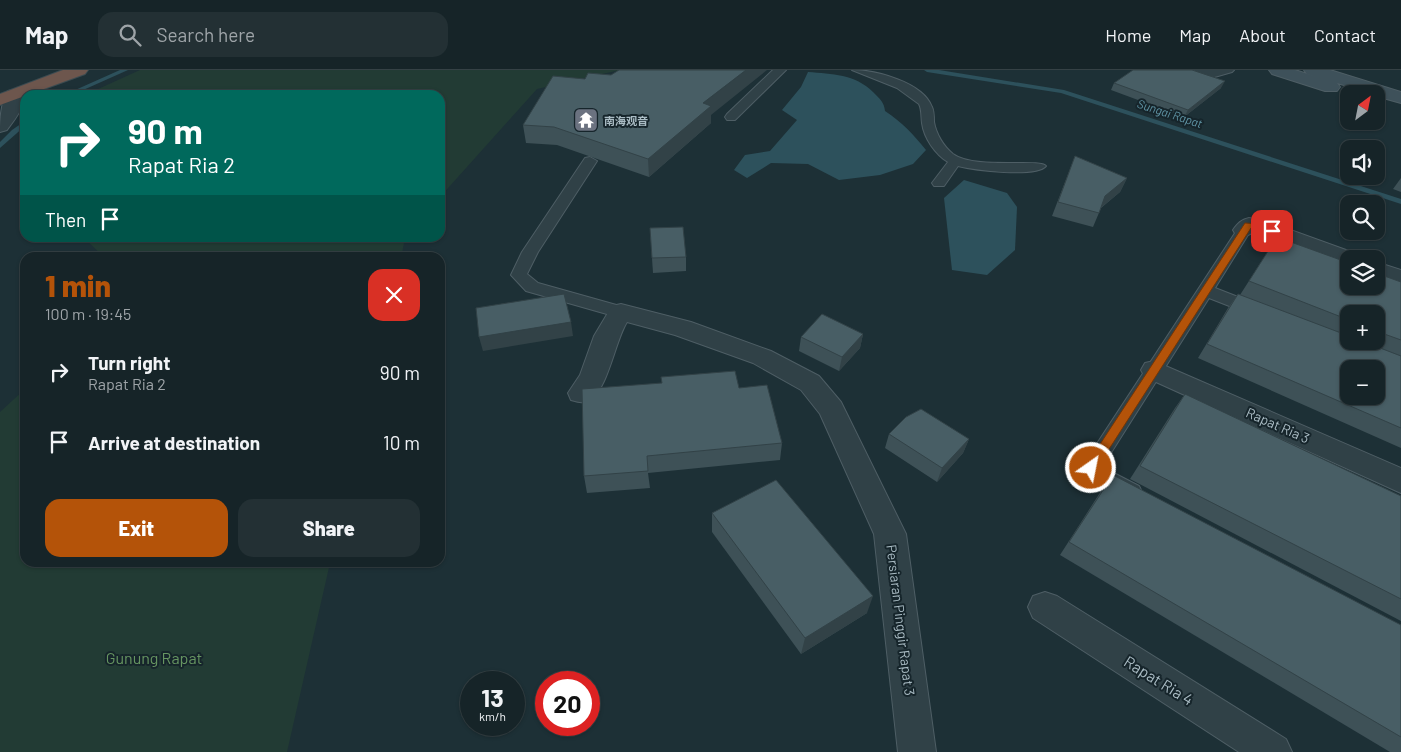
<!DOCTYPE html>
<meta charset="utf-8">
<style>
body{margin:0;font-family:Barlow,"Noto Sans SC",sans-serif;background:#233034;color:#f1f3f6;height:100vh;display:flex;flex-direction:column;font-size:19px;white-space:nowrap}
*{box-sizing:border-box;margin:0}
p{font-size:16px;color:#9ea4a8}
.icon{flex:none;width:28px;height:28px;fill:none;stroke:currentColor;stroke-width:2;stroke-linecap:round;stroke-linejoin:round}
.map{position:relative;flex:1;overflow:hidden}
.details{position:absolute;left:20px;top:182px;width:425px;height:315px;display:flex;flex-direction:column;background:#162428;border-radius:15px;box-shadow:0 1px 4px #0004,0 0 0 1px #354145}
.details>*{flex:none}
.top-card{position:absolute;left:20px;top:20px;width:425px;height:152px;border-radius:15px;box-shadow:0 1px 4px #0004,0 0 0 1px #354145;background:#00695c;color:#fff;overflow:hidden}
.needle{width:32px;rotate:32deg}
.buttons{position:absolute;left:1340px;top:15px;display:grid;gap:10px}
.buttons a{display:grid;place-items:center;width:45px;height:45px;border-radius:10px;background:#162428;box-shadow:0 1px 4px #0004,0 0 0 1px #354145;font-size:25px}
.speed{position:absolute;left:460px;top:601px;display:flex;gap:10px;font-size:25px;font-weight:700;text-align:center}
.speed>*{display:grid;place-content:center;width:65px;height:65px;border-radius:50%;background:#162428;box-shadow:0 1px 4px #0004,0 0 0 1px #354145;line-height:1}
.speed small{font-size:12px;font-weight:400}
.speed .limit{border:8px solid #d22;background:#fff;color:#111}
.pin{position:absolute;display:grid;place-items:center;width:42px;height:42px;color:#fff;margin:-21px;border-radius:10px;box-shadow:0 2px 8px #0006}
.me{position:absolute;width:55px;margin:-28px;rotate:33deg;stroke-linejoin:round;filter:drop-shadow(0 0 4px #0008)}
.turn{display:flex;align-items:center;gap:18px;height:105px;padding:0 25px;font-size:22px}
.turn .icon{width:65px;height:65px;stroke-width:2.5}
.turn b{display:block;font-size:35px;line-height:42px}
.then{display:flex;align-items:center;height:48px;padding:0 25px;background:#0003;gap:10px;font-size:19px}
.round{display:grid;place-items:center;flex:none;width:52px;height:52px;border-radius:15px;background:#233034}
.headline{display:flex;align-items:center;justify-content:space-between;height:85px;padding:0 25px}
h1{font-size:30px;font-weight:800;line-height:38px;color:#b45309}
.primary-button{display:flex;gap:10px;margin-top:auto;padding:10px 25px}
.primary-button a{flex:1;height:58px;border-radius:15px;background:#b45309;color:#fff;font-size:20px;font-weight:800;line-height:58px;text-align:center}
.primary-button a+a{background:#233034;color:#f1f3f6}
ul{padding:0;list-style:none}
li{display:flex;align-items:center;gap:15px;height:70px;padding:0 25px}
li div{flex:1}
li b{display:block;font-size:19px}
li em{font-style:normal}
header{display:flex;align-items:center;gap:30px;box-sizing:border-box;height:70px;padding:0 25px;background:#162428;border-bottom:1px solid #354145}
header strong{font-size:24px}
nav{display:flex;gap:28px;margin-inline-start:auto;font-size:18px}
.search{width:350px;height:45px;background:#233034;display:flex;align-items:center;gap:12px;box-sizing:border-box;padding:0 18px;border-radius:15px;color:#9ea4a8;font-size:19px}
.map>svg:first-child{display:block}
.green{fill:#223b34}
.water{fill:#2d515c}
.lines{fill:none;stroke-linecap:round;stroke-linejoin:round}
.stream{fill:#2d515c;fill-rule:evenodd}
.lane-casing{stroke:#4e5e65;stroke-width:2}
.street-casing{stroke:#4e5e65;stroke-width:2}
.secondary-casing{stroke:#4e5e65;stroke-width:2}
.highway-casing{stroke:#3b4b51;stroke-width:2}
.lane{fill:#304147;fill-rule:evenodd}
.street{fill:#304147;fill-rule:evenodd}
.secondary{fill:#3e515a;fill-rule:evenodd}
.highway{fill:#6d564d;fill-rule:evenodd}
.wall{fill:#3e5157;fill-rule:evenodd}
.shaded-wall{fill:#324247}
.building{fill:#485e65;stroke:#324247;fill-rule:evenodd}
.route{fill:#b45309;stroke:#753606}
.labels{text-anchor:middle;dominant-baseline:central;stroke-width:4;stroke-linejoin:round;paint-order:stroke}
.far-poi-label{font-size:11px;font-weight:bold;fill:#aabcc4;stroke:#16252b;text-anchor:start}
.far-water-label{font-size:12px;font-style:italic;fill:#6095a6;stroke:#16252b}
.street-label{font-size:14px;fill:#aabcc4;stroke:#16252b}
.near-park-label{font-size:16px;fill:#669561;stroke:#16252b}
.near-street-label{font-size:16px;fill:#aabcc4;stroke:#16252b}
</style>
<header>
<strong>Map</strong>
<div class="search"><svg class="icon" aria-label="search" viewBox="0 0 24 24"><circle cx="10" cy="10" r="6"/><path d="M15 15l6 6"/></svg>Search here</div>
<nav><a>Home</a><a>Map</a><a>About</a><a>Contact</a></nav>
</header>
<div class="map">
<svg width="1401" height="682" viewBox="0 0 1401 682">
<rect width="100%" height="100%" fill="#1d3036"/>
<!-- green -->
<g class="green">
<path d="M140,0H620L537,19L440,127V25H85Z"/>
<path d="M84,168H405L401,188L104,187Z"/>
<path d="M25,319V492L330,493L287,682H0V342Z"/>
</g>
<!-- water -->
<g class="water">
<path d="M808,2C832,4 855,4 873,22C880,29 884,32 885,41C902,52 914,65 926,80L913,94L880,105L839,110L808,94L771,93L747,108L734,100L745,85L770,81L797,50L782,40L801,17Z"/>
<path d="M964,110L1007,123L1017,137L1015,180L987,205L952,200L944,128Z"/>
</g>
<g class="lines">
<!-- stream -->
<g class="stream">
<path d="M120,0H128L72,25H64Z"/>
<path d="M924,0H939L1064,20L1401,129V134L1061,23L927,2Z"/>
<path d="M25,51V56L0,78V72L12,60Z"/>
</g>
<defs>
<g id="lane">
<path d="M773,0H786L735,50H727L725,47L727,44Z"/>
<path d="M852,0C875,0 923,12 932,37C934,41 934,47 934,52C936,64 944,77 953,84C975,100 1040,88 1046,96C1036,108 973,100 958,96L944,116H934L932,113L948,92C935,84 924,68 922,53C921,46 922,40 919,34L897,18Z"/>
<path d="M1193,0H1234L1232,2L1211,8Z"/>
<path d="M590,87L597,91L538,182L527,204L538,213L627,238L629,242L627,246L621,248L526,221L511,205L522,182L585,88Z"/>
<path d="M1244,155L1251,160L1215,218L1261,236L1263,240L1261,244L1255,246L1209,228L1102,397L1139,416L1142,422L1139,428L1132,430L1125,428L1084,406L1081,398L1237,160Z"/>
</g>
<g id="street">
<path d="M14,20L20,21C29,34 14,50 7,60L0,62C0,50 1,31 8,21Z"/>
<path d="M1249,148L1266,151L1357,184L1360,189H1349V196L1254,162L1244,167L1236,165L1233,160C1238,153 1241,150 1249,148Z"/>
<path d="M1376,192L1401,200V216L1376,207Z"/>
<path d="M621,234L691,252L771,281L819,306L841,332L906,464L936,682H898L874,464L820,344L801,320L753,293L675,265L627,252C615,271 608,319 590,330C584,334 578,332 571,330L568,323L580,305L594,266L612,236Z"/>
<path d="M1154,291L1401,398V423L1145,307L1141,300L1145,293Z"/>
<path d="M1045,522L1057,526L1286,669L1292,682H1239L1033,548L1028,537L1033,526Z"/>
</g>
<path id="secondary" d="M1269,0H1295L1326,10L1307,4L1304,0H1330L1401,22V33L1376,26V24L1337,13L1340,17L1337,21H1325L1272,4Z"/>
<path id="highway" d="M63,0H88L85,4L0,35V24Z"/>
</defs>
<!-- lane casing -->
<use href="#lane" class="lane-casing"/>
<!-- street casing -->
<use href="#street" class="street-casing"/>
<!-- secondary casing -->
<use href="#secondary" class="secondary-casing"/>
<!-- highway casing -->
<use href="#highway" class="highway-casing"/>
<!-- lane -->
<use href="#lane" class="lane"/>
<!-- street -->
<use href="#street" class="street"/>
<!-- secondary -->
<use href="#secondary" class="secondary"/>
<!-- highway -->
<use href="#highway" class="highway"/>
</g>
<!-- wall -->
<g class="wall">
<path d="M1114,13L1221,18L1184,47L1111,20Z"/>
<path d="M711,45V53L649,107L557,75L526,73L523,55Z"/>
<path d="M1075,86L1127,108L1120,122L1101,138L1093,157L1052,146Z"/>
<path d="M1401,108V122L1393,119Z"/>
<path d="M650,158L686,187V201L653,203Z"/>
<path d="M1277,167L1401,212V378L1198,288L1228,238L1238,224L1240,225ZM1349,244H1376V271H1349Z"/>
<path d="M863,264L860,278L839,301L799,281L801,267Z"/>
<path d="M739,318L782,373L780,390L648,403L650,418L587,423L584,406Z"/>
<path d="M1185,324L1401,426V551L1130,409L1175,338Z"/>
<path d="M889,364L969,369L963,383L937,412L885,378Z"/>
<path d="M1103,418L1401,555V682H1390L1060,485Z"/>
<path d="M712,443L867,543L801,584L712,462Z"/>
</g>
<!-- shaded-wall -->
<g class="shaded-wall">
<path d="M746,0H767L711,45V53L649,107L648,89L703,33Z"/>
<path d="M1225,11L1221,18L1184,47L1188,40Z"/>
<path d="M1127,108L1120,122L1098,140L1105,126Z"/>
<path d="M571,252L573,266L483,281L479,267Z"/>
<path d="M863,264L860,278L839,301L842,287Z"/>
<path d="M969,369L963,383L937,412L942,398Z"/>
<path d="M873,526L867,543L801,584L805,568Z"/>
</g>
<!-- building -->
<g class="building">
<path d="M619,0H746L703,33L711,36L648,89L554,57L523,55L553,6L585,9L588,3L611,5Z"/>
<path d="M1133,0H1192L1225,11L1188,40L1114,13Z"/>
<path d="M1075,86L1127,108L1105,126L1099,143L1058,132Z"/>
<path d="M683,157L686,187L652,188L650,158Z"/>
<path d="M1277,167L1349,193V216H1376V203L1401,212V270L1376,261V244H1349V250L1249,211Z"/>
<path d="M564,224L571,252L479,267L476,238Z"/>
<path d="M1238,224L1349,266V271H1362L1401,286V358L1207,274ZM1349,299H1376V326H1349Z"/>
<path d="M822,244L863,264L842,287L801,267Z"/>
<path d="M735,301L739,318L767,315L782,373L647,386L648,401L584,406L582,319L662,313L661,307Z"/>
<path d="M1185,324L1401,426V529L1140,396Z"/>
<path d="M921,339L969,369L942,398L889,364L906,347Z"/>
<path d="M1113,405L1401,555V667L1069,472Z"/>
<path d="M776,410L873,526L805,568L712,443Z"/>
</g>
<!-- route -->
<path class="route" d="M1245,153L1261,154L1276,161L1272,164L1251,158L1095,401H1087L1085,398L1087,394Z"/>
<!-- icons -->
<defs>
<symbol id="temple-square" viewBox="-11 -11 22 22"><rect x="-9" y="-9" width="18" height="18" rx="4" fill="#6b7280" stroke="#16252b"/><path d="M0-6L5-2H3V0L6.5 2.5H4V6H1.5V3h-3V6H-4V2.5H-6.5L-3 0V-2H-5Z" fill="#fff"/></symbol>
</defs>
<g fill-rule="evenodd">
<use href="#temple-square" x="572" y="36" width="28" height="28"/>
</g>
<g class="labels">
<!-- far-poi labels -->
<g class="far-poi-label">
<text x="604" y="50">南海观音</text>
</g>
<!-- far-water labels -->
<g class="far-water-label">
<text transform="translate(1170 43) rotate(18)">Sungai Rapat</text>
</g>
<!-- street labels -->
<g class="street-label">
<text transform="translate(1278 355) rotate(24)">Rapat Ria 3</text>
<text transform="translate(901 550) rotate(83)">Persiaran Pinggir Rapat 3</text>
</g>
<!-- near-park labels -->
<g class="near-park-label">
<text x="154" y="587">Gunung Rapat</text>
</g>
<!-- near-street labels -->
<g class="near-street-label">
<text transform="translate(1159 610) rotate(32)">Rapat Ria 4</text>
</g>
</g>
</svg>
<div class="buttons">
<a><svg class="needle" viewBox="-14 -14 28 28"><path d="M0-13l5 13h-10z" fill="#e53935"/><path d="M0 13l5-13h-10z" fill="#9ea4a8"/></svg></a>
<a><svg class="icon" aria-label="sound" viewBox="0 0 24 24"><path d="M4 9h4l5-4v14l-5-4H4zM17 9q2 3 0 6"/></svg></a>
<a><svg class="icon" aria-label="search" viewBox="0 0 24 24"><circle cx="10" cy="10" r="6"/><path d="M15 15l6 6"/></svg></a>
<a><svg class="icon" aria-label="layers" viewBox="0 0 24 24"><path d="M12 4l9 5-9 5-9-5zM3 14l9 5 9-5"/></svg></a>
<a>+</a>
<a>−</a>
</div>
<div class="speed"><div>13<small>km/h</small></div><div class="limit">20</div></div>
<div class="pin" style="left:1272px;top:161px;background:#d93025"><svg class="icon" aria-label="arrive" viewBox="0 0 24 24"><path d="M6 21V4h12l-3 4 3 4H6"/></svg></div>
<svg class="me" style="left:1091px;top:398px" viewBox="-20 -20 40 40"><circle r="17" fill="#b45309" stroke="#fff" stroke-width="3"/><path d="M0-11L8 9 0 5-8 9z" fill="#fff"/></svg>
<div class="top-card">
<div class="turn"><svg class="icon" aria-label="right" viewBox="0 0 24 24"><path d="M7 20v-9h11M14 6l5 5-5 5"/></svg><div><b>90 m</b>Rapat Ria 2</div></div>
<div class="then">Then<svg class="icon" aria-label="arrive" viewBox="0 0 24 24"><path d="M6 21V4h12l-3 4 3 4H6"/></svg></div>
</div>
<section class="details">
<div class="headline"><div><h1>1 min</h1><p>100 m · 19:45</p></div><a class="round" style="background:#d93025;color:#fff"><svg class="icon" aria-label="close" viewBox="0 0 24 24"><path d="M6 6l12 12M18 6L6 18"/></svg></a></div>
<ul>
<li><svg class="icon" aria-label="right" viewBox="0 0 24 24"><path d="M7 20v-9h11M14 6l5 5-5 5"/></svg><div><b>Turn right</b><p>Rapat Ria 2</p></div><em>90 m</em></li>
<li><svg class="icon" aria-label="arrive" viewBox="0 0 24 24"><path d="M6 21V4h12l-3 4 3 4H6"/></svg><div><b>Arrive at destination</b></div><em>10 m</em></li>
</ul>
<div class="primary-button"><a>Exit</a><a>Share</a></div>
</section>
</div>
